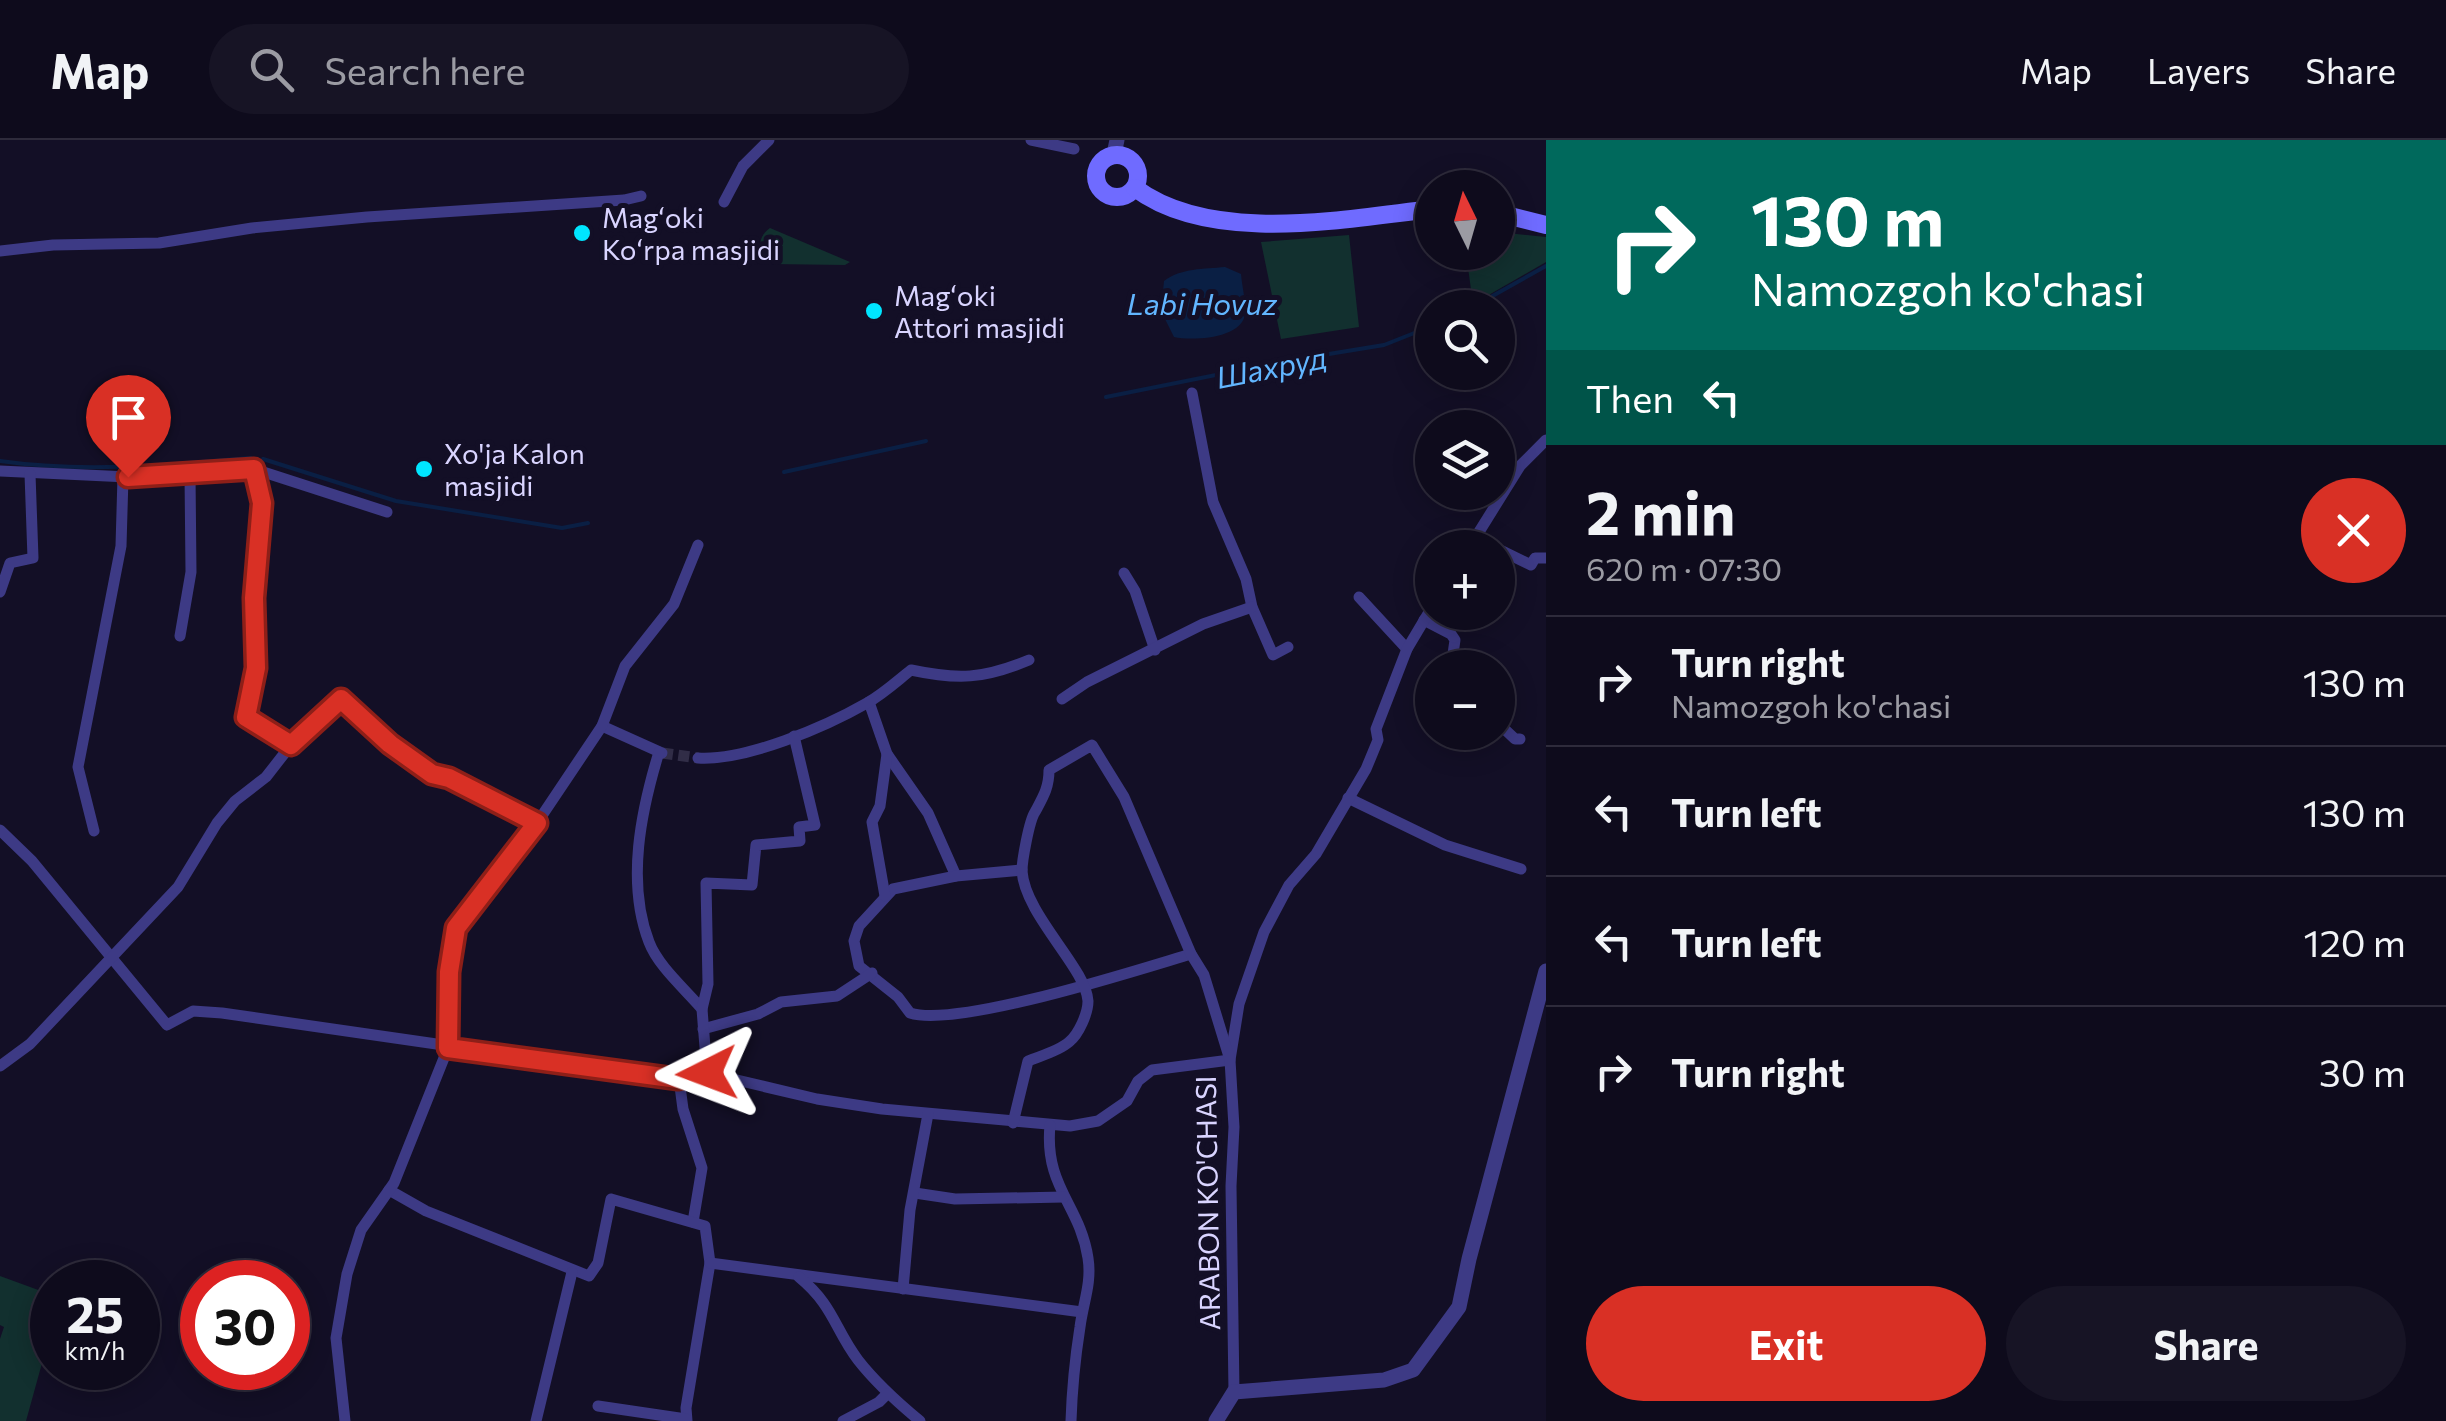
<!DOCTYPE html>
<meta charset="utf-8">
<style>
body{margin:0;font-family:Commissioner,sans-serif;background:#171425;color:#f1f3f6;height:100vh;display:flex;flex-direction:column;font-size:38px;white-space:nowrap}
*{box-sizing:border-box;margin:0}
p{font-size:32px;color:#9b9ba3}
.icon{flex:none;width:55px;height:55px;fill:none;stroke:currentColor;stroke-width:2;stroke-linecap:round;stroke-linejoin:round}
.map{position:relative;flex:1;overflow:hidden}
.side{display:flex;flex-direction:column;background:#0e0b1c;width:900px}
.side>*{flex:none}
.top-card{background:#00695c;color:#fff;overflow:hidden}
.needle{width:65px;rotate:355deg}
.buttons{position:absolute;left:1415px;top:30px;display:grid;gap:20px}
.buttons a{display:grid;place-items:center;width:100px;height:100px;border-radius:50%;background:#0e0b1c;box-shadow:0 5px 25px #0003,0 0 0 2px #2e2b3b;font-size:50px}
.speed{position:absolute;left:30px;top:1120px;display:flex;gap:20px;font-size:50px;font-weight:700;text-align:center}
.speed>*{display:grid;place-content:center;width:130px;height:130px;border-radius:50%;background:#0e0b1c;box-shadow:0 5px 25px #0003,0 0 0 2px #2e2b3b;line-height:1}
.speed small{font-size:25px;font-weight:400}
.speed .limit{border:15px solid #d22;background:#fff;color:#111}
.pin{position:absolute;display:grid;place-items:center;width:85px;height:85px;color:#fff;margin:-102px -42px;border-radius:50% 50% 50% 0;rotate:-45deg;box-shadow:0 0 10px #0007}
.pin .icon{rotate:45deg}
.me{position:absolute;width:110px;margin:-55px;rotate:267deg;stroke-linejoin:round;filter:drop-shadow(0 0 8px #0008)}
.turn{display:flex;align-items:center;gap:35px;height:210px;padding:0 40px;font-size:45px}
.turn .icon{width:130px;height:130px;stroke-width:2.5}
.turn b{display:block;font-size:70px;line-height:85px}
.then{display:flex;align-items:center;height:95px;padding:0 40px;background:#0003;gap:20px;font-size:38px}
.round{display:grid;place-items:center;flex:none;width:105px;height:105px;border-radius:52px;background:#171425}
.overview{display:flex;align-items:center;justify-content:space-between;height:170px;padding:0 40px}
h1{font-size:60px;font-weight:700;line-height:75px}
.cta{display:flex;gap:20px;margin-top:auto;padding:20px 40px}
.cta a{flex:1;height:115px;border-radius:60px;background:#d93025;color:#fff;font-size:40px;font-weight:700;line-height:115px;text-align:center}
.cta a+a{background:#171425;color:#f1f3f6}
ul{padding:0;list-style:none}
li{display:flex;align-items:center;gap:30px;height:130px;padding:0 40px;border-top:2px solid #2e2b3b}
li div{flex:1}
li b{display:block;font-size:38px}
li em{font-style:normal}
header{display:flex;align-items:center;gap:60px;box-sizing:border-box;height:140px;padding:0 50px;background:#0e0b1c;border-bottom:2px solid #2e2b3b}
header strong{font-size:48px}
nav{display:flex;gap:55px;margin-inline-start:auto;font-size:35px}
.search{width:700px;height:90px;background:#171425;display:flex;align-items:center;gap:25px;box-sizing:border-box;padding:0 35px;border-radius:55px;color:#9b9ba3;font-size:38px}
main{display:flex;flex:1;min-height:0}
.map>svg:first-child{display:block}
.green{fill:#12302f}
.water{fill:#0a1f44}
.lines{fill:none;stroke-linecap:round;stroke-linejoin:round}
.stream{stroke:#0a1f44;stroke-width:4}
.minor-tunnel{stroke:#312d47;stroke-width:11;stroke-dasharray:11 5.5;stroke-linecap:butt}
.minor{stroke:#3d3a85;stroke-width:11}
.tertiary{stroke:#3d3a85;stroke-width:15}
.secondary{stroke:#6f6bff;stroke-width:18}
.route-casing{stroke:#8d1f18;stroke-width:25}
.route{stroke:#d93025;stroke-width:18}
.poi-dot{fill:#00e5ff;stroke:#130f26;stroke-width:4}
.labels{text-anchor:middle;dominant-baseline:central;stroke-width:10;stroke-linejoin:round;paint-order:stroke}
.poi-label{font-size:28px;fill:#d9d4ff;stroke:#130f26;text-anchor:start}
.street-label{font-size:28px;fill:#d9d4ff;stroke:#130f26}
.water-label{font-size:30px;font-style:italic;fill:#62b6ff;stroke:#130f26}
</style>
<header>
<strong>Map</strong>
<div class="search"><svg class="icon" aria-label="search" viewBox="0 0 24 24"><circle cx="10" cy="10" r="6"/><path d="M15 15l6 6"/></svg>Search here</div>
<nav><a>Map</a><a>Layers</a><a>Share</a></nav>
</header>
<main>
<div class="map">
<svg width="1546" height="1281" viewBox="0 0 1546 1281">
<rect width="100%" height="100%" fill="#130f26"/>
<!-- green -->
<g class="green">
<path d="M770,88L850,122L845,125L771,124C757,114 756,98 770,88Z"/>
<path d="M1498,92L1546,97V122L1473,164L1466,113L1498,112Z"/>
<path d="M1349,95L1359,187L1281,199L1261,102Z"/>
<path d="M0,1136L52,1155V1187L26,1281H0V1199L4,1187L0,1185Z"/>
</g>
<!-- water -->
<path class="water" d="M1225,127L1241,134C1242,146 1246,162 1245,174C1242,199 1192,201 1174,197L1161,171L1164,141C1181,128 1204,129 1225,127Z"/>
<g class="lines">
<!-- stream -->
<g class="stream">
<path d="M1471,168L1546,126"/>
<path d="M1106,257L1286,221L1384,205L1432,186"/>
<path d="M263,319L396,361L562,388L588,383"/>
<path d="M0,321C83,333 168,325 251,318"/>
<path d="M784,332L926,301"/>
</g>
<!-- minor-tunnel -->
<path class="minor-tunnel" d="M662,613L698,618"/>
<!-- minor -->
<g class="minor">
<path d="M1031,0L1074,9"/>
<path d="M724,62L743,26L769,0"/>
<path d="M0,111L53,105L159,103L252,88L367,77L624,60L641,56"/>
<path d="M1192,253L1213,362L1246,439L1252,467L1273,515L1288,507"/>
<path d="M254,329C266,380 255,411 254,461C253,502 258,537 246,577L291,605"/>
<path d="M0,331L128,337L254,329L387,372"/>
<path d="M1469,408L1520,326L1546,300"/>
<path d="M1498,409L1531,425L1535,418H1546"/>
<path d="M1124,433L1135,451L1155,510"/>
<path d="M0,452L10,423L33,418L30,334"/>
<path d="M1359,457L1407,509"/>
<path d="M1424,480L1451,494L1455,500L1451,528"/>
<path d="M180,496L191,432L190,334"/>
<path d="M1062,559L1087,542L1203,484L1252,467"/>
<path d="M869,562L887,614L928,673L956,736"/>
<path d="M1498,583L1515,599H1520"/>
<path d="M602,586L662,613"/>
<path d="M659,612C641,671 626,742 649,802C658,826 685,849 702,869"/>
<path d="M698,618C746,621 825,587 867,563C883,554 897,541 911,530C958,540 983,539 1029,520"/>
<path d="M1348,658L1445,705L1521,729"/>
<path d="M0,690L32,721L167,885L193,871L222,873L679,939L707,933L817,959L882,969L1070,986L1098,981L1127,961L1138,941L1152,930L1230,920L1239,864L1264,792L1289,745L1316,714L1366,629L1378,600L1376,589L1407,509L1432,467"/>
<path d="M94,691L78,627L121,406L123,337"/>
<path d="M1022,730L956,736L893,749L859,786L854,801L859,826L898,857L910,873C958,888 1137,830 1191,814"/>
<path d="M885,756L872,682L880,666L887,614"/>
<path d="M703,889L758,874L781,862L837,856L872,833"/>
<path d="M0,926L30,904L178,747L217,683L235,661L266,637L291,605L341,559L390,604L432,634L449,638L537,683"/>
<path d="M707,933L702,869L708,844L706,743L752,745L756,705L800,701L799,687L815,685L794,596"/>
<path d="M679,939L683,969L702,1028L693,1082"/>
<path d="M1013,983L1028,921C1040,916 1059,911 1069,902C1079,894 1088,873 1088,861C1086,828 1025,775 1022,731C1022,721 1029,681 1035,672C1043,657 1049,648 1049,630L1092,605L1124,657L1191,814L1204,835L1230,920L1234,987L1231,1046L1234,1252"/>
<path d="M1050,985C1044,1047 1080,1065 1088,1118C1092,1143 1083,1163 1080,1187C1075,1219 1072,1249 1071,1281"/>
<path d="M389,1050L426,1071L589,1136L598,1123L611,1059L705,1086L710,1123L686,1268L687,1281"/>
<path d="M915,1053L955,1059L1064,1057"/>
<path d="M710,1123L1082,1172"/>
<path d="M799,1137C834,1166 834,1188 858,1220C876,1243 897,1262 920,1281"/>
<path d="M903,1149L910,1070L928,974"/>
<path d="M598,1266L686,1279"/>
<path d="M345,1281L336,1198L347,1134L361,1090L394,1043L448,908L449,832L456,788L537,683L602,586L625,526L674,464L698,405"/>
<path d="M536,1281L572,1132"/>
<path d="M843,1281L879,1262L887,1254"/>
</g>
<!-- tertiary -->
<g class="tertiary">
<path d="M1114,14L1117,0"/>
<path d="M1216,1281L1234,1252L1384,1240L1413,1230L1459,1167L1469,1119L1546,831"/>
</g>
<!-- secondary -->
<g class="secondary">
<circle cx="1117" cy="36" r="21"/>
<path d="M1135,48C1211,105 1344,79 1432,69"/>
<path d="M1498,73L1546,85"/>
</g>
</g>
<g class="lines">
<defs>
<path id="route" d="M128,337L254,329L262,363L254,458L256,528L246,577L291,605L341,559L390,604L432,634L449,638L537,683L456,788L449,832L448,908L678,939L707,933"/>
</defs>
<!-- route casing -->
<use href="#route" class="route-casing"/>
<!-- route -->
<use href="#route" class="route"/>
</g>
<!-- markers -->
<g class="poi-dot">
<circle cx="582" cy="93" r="10"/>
<circle cx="874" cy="171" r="10"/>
<circle cx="424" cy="329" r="10"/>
</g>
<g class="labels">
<!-- poi labels -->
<g class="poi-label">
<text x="602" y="77">Magʻoki<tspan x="602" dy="32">Koʻrpa masjidi</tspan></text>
<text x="894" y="155">Magʻoki<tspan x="894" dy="32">Attori masjidi</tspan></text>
<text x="444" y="313">Xo'ja Kalon<tspan x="444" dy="32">masjidi</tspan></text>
</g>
<!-- street labels -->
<g class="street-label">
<text transform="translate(1207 1063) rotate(-91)">ARABON KO'CHASI</text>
</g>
<!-- water labels -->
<g class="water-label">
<text x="1202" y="162">Labi Hovuz</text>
<text transform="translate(1271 226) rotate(-11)">Шахруд</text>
</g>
</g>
</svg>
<div class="buttons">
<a><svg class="needle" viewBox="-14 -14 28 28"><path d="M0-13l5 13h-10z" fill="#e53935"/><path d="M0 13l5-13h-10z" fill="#9b9ba3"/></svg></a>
<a><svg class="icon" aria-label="search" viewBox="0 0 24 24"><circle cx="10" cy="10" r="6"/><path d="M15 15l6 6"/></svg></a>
<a><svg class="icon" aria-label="layers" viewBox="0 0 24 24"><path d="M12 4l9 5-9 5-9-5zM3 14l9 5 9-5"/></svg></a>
<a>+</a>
<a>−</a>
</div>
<div class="speed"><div>25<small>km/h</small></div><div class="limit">30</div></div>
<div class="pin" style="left:128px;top:337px;background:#d93025"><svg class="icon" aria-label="arrive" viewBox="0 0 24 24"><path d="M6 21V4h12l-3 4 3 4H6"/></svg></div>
<svg class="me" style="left:707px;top:933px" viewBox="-20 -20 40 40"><path d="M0-17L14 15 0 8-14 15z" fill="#d93025" stroke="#fff" stroke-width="4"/></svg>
</div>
<section class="side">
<div class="top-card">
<div class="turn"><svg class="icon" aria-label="right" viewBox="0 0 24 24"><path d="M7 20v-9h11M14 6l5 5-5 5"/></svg><div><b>130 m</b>Namozgoh ko'chasi</div></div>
<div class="then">Then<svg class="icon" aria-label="left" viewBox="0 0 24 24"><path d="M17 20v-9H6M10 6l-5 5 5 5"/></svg></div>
</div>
<div class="overview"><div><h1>2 min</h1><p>620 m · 07:30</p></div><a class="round" style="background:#d93025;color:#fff"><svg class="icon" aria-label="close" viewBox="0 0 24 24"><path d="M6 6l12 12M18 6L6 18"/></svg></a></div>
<ul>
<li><svg class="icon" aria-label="right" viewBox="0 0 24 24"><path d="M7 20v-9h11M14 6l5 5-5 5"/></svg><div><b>Turn right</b><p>Namozgoh ko'chasi</p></div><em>130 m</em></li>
<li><svg class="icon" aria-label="left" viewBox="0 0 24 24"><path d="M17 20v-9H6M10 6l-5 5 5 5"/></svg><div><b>Turn left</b></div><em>130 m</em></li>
<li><svg class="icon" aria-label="left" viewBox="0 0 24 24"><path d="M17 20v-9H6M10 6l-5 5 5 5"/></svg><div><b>Turn left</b></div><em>120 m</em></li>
<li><svg class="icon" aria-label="right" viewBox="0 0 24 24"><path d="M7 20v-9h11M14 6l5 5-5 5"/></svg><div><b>Turn right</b></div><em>30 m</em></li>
</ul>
<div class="cta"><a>Exit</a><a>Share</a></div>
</section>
</main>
